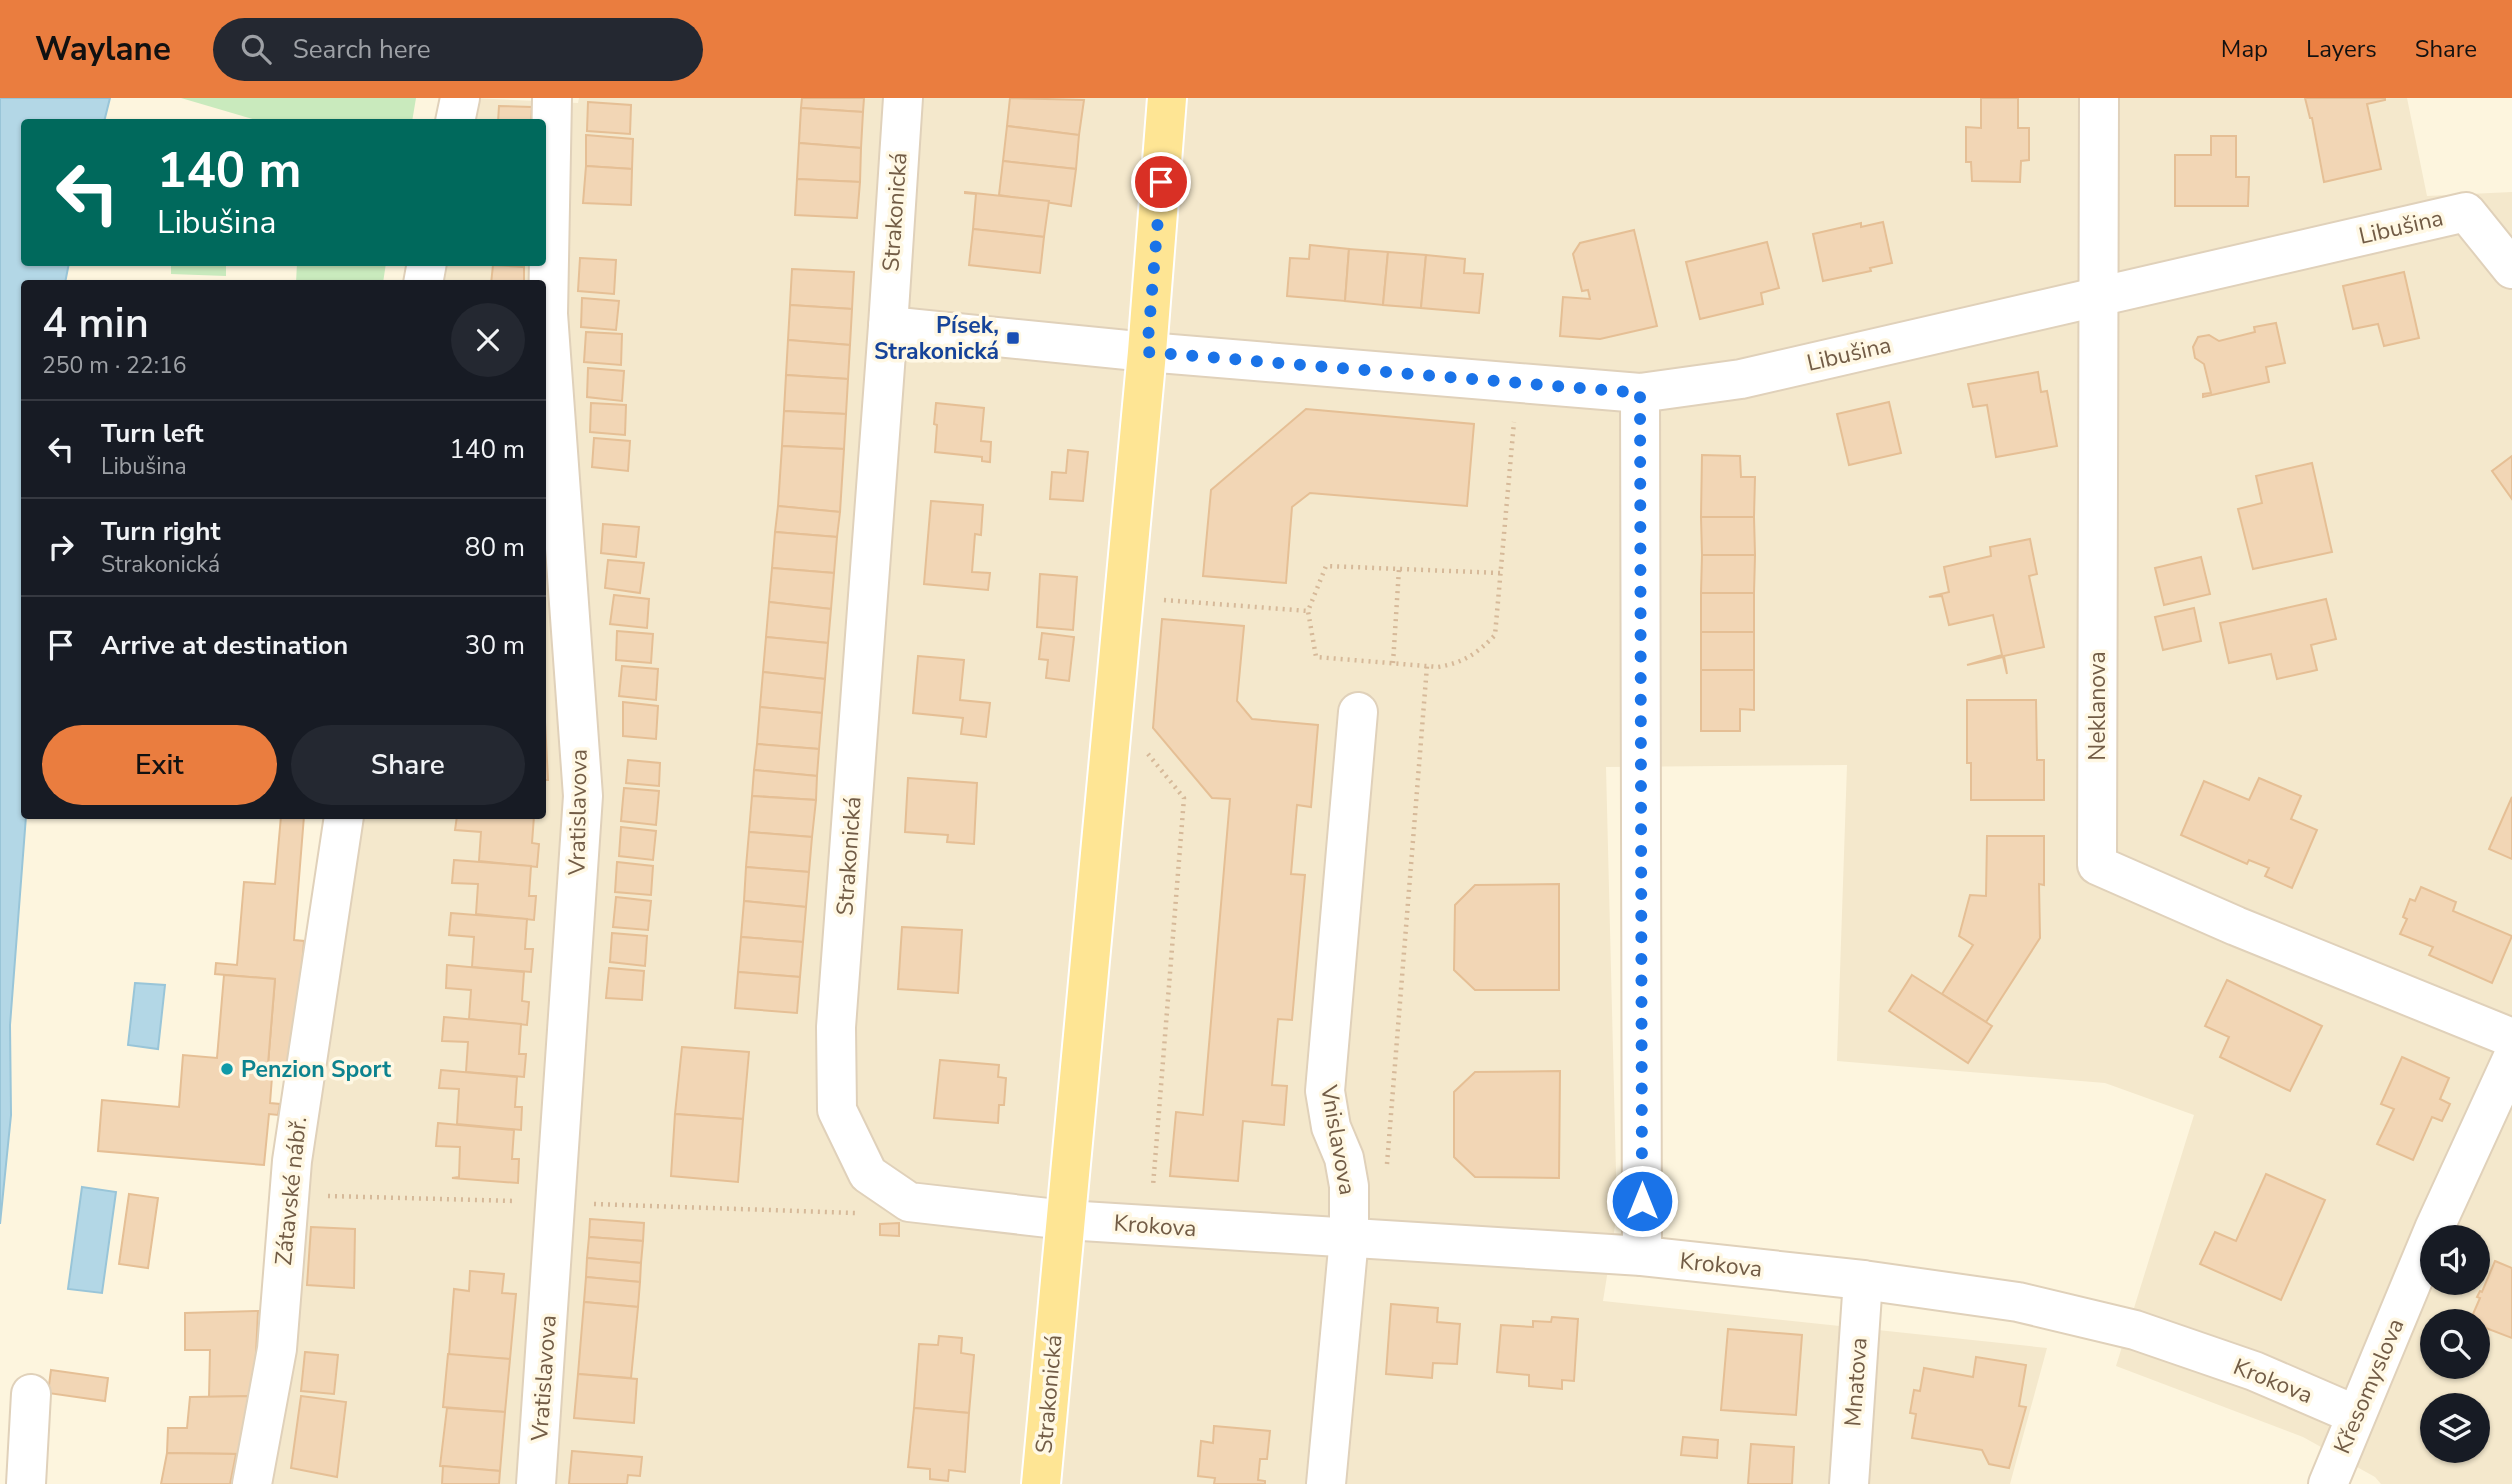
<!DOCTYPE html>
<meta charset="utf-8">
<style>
body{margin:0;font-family:"Nunito Sans",sans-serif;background:#242831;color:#f1f3f6;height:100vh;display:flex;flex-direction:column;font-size:26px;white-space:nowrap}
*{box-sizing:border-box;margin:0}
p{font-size:23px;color:#9ea1a6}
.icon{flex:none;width:38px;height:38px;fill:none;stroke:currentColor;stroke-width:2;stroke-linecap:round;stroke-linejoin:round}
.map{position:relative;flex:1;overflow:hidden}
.side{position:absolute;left:21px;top:182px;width:525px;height:539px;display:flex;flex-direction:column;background:#171b24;border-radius:7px;box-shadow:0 2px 5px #0004}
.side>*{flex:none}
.hud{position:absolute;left:21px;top:21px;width:525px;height:147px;border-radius:7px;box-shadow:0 2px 5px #0004;background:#00695c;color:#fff;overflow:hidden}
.controls{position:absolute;left:2420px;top:1127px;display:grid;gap:14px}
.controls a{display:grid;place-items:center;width:70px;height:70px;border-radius:50%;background:#171b24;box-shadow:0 2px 5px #0004;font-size:35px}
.pin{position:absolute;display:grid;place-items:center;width:60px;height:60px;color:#fff;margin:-30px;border:4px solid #fff;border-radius:50%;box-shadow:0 2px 7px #0007}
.me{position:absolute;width:77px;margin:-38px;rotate:0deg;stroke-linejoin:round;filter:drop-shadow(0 0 5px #0008)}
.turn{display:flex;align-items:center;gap:24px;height:147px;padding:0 21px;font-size:32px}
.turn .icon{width:91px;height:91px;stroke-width:2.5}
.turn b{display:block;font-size:49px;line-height:60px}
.round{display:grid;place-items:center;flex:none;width:74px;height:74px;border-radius:37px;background:#242831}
.summary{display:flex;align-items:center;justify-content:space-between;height:119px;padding:0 21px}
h1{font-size:42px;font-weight:600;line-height:52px}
.button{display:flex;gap:14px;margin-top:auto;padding:14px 21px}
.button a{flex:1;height:80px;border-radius:42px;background:#ea7d3f;color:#111;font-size:28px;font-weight:600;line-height:80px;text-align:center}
.button a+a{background:#242831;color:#f1f3f6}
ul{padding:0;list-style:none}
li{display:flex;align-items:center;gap:21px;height:98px;padding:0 21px;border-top:2px solid #363941}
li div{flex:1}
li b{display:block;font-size:26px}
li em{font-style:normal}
header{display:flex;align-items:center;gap:42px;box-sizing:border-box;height:98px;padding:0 35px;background:#ea7d3f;color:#111}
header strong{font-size:33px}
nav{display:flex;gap:38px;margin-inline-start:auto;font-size:24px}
.search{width:490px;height:63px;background:#242831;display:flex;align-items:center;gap:18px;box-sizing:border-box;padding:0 24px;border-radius:38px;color:#9ea1a6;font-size:26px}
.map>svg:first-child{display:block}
.residential{fill:#f4e8cc;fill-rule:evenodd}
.green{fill:#c9eabd}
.water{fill:#b3d7e6;stroke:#99c5d8;stroke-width:2}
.building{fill:#f2d6b5;stroke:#e5bf95;stroke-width:2}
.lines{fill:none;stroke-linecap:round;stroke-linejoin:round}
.minor-casing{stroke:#e0d1ba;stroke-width:42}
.major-casing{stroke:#fff;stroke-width:42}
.path{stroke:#d6b999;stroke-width:4.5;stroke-dasharray:2 5;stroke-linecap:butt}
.minor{stroke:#fff;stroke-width:38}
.major{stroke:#fee594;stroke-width:38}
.route{stroke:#1a73e8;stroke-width:12;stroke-dasharray:0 21.6}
.transit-dot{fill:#1a4fb4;stroke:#fff8e4;stroke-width:2.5}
.culture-dot{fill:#0f9aa8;stroke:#fff8e4;stroke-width:2.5}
.labels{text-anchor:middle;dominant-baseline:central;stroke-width:7;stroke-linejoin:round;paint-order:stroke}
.street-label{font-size:23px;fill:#725c46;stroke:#fff8e4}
.transit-label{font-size:23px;font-weight:bold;fill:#164399;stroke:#fff8e4;text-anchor:end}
.culture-label{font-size:23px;font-weight:bold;fill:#0d838f;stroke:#fff8e4;text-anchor:start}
</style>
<header>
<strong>Waylane</strong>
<div class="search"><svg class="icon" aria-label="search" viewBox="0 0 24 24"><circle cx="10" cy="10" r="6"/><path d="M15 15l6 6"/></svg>Search here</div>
<nav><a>Map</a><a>Layers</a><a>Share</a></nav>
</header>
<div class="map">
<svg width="2512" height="1386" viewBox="0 0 2512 1386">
<rect width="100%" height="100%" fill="#fdf5de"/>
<!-- residential -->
<path class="residential" d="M471,0L578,5L579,0H2407L2427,98L2512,94V1386H2381L2375,1379L2303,1339L2116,1268L2194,1017L2105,985L1837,963L1847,667L1606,669L1617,1115L1603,1203L2047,1250L2010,1386H270L303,1089L364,718H542V186L436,185L439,165L542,164V24H466ZM2432,1139H2478V1185H2432ZM2432,1223H2478V1269H2432ZM2432,1307H2478V1353H2432Z"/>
<!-- green -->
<g class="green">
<path d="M181,0H416L412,24H263Z"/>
<path d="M171,165H226V178L171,176Z"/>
<path d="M297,165V164L386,165L383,185H296Z"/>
</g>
<!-- water -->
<g class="water">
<path d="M0,0H110L104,24H24V164L69,165L65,185L24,186V718H26L10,927L11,1017L0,1126Z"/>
<path d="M135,885L165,887L158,951L128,947Z"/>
<path d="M82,1089L116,1094L102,1195L68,1191Z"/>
</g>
<!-- building -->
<g class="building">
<path d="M802,0H864L863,14L801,10Z"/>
<path d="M1010,0L1084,2L1079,37L1007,28Z"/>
<path d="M1981,0H2018V30H2029V62L2021,63L2020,84L1972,83L1971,64H1966V29L1981,30Z"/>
<path d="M2305,0H2385V2L2367,6L2381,71L2324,84L2312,20H2310Z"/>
<path d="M588,4L631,7L630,36L587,33Z"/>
<path d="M499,8L532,9L531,24H498Z"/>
<path d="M801,10L863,14L861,50L799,45Z"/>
<path d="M1007,28L1079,37L1076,71L1003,63Z"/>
<path d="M586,37L633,41L632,71L586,68Z"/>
<path d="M2211,38H2236V79H2249L2248,108H2175V57H2211Z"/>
<path d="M799,45L861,50L860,84L797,81Z"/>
<path d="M1003,63L1076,71L1071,108L999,97Z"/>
<path d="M586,68L632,71L631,107L583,105Z"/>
<path d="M797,81L860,84L857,120L795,117Z"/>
<path d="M965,94L1049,103L1044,139L973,131L976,96L965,95Z"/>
<path d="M1883,124L1892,165L1870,170L1871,173L1823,183L1813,136L1861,125V129Z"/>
<path d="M973,131L1044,139L1040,175L969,167Z"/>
<path d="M1634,132L1657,228L1600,241L1560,238L1563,199L1590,201L1588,192L1582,193L1573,156L1580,145Z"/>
<path d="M1767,144L1779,190L1761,195L1763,206L1700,221L1686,164Z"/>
<path d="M1310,147L1349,151L1345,203L1287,198L1290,160L1309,161Z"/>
<path d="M1349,151L1388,154L1383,207L1345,203Z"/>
<path d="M1388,154L1426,157L1421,210L1383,207Z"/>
<path d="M1426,157L1465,161L1464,175L1483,176L1479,215L1421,210Z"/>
<path d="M580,160L616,162L614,196L578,193Z"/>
<path d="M493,164H524V169L493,167Z"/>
<path d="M493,167L524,169V186H491Z"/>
<path d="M792,171L854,174L852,211L790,207Z"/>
<path d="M2404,174L2419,240L2384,248L2378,226L2353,231L2343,188Z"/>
<path d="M582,200L619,203L616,232L581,229Z"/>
<path d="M790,207L852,211L850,247L788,242Z"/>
<path d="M2276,225L2285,265L2266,269L2269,284L2203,299V296L2211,295L2204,266L2195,260L2193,249L2198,239L2209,237L2219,243L2255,234L2254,229Z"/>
<path d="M586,234L622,236L621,267L584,264Z"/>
<path d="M788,242L850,247L848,281L786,277Z"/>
<path d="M588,270L624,273L622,303L587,299Z"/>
<path d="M2038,274L2041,294L2047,293L2057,348L1996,359L1987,307L1973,309L1968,286Z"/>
<path d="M786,277L848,281L846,316L784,313Z"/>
<path d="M1889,304L1901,355L1849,367L1837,316Z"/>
<path d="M591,305L626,307L625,337L590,334Z"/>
<path d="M936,305L984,310L981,343L991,344L990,364L982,363V359L935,354L937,327L934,326Z"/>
<path d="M1306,311L1474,326L1467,408L1310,395L1292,409L1286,485L1203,478L1211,392Z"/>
<path d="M784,313L846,316L844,351L782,348Z"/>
<path d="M594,340L630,343L628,373L592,369Z"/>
<path d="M782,348L844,351L840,414L778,408Z"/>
<path d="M1068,352L1088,354L1083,403L1050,401L1052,374L1066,375Z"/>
<path d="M1702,357L1740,358L1741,379H1755L1754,419H1701Z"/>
<path d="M2512,358V401L2492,373Z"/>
<path d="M2312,365L2332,454L2253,471L2238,411L2262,405L2256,378Z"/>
<path d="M931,403L983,407L981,437L975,436L972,474L990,475L988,492L924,486Z"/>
<path d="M778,408L840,414L837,439L775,434Z"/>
<path d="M1701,419H1754L1755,457H1702Z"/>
<path d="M603,426L639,429L636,459L601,455Z"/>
<path d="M775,434L837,439L834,475L772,470Z"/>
<path d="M2030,441L2037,476L2029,478L2044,549L2004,558L2007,576L2003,559L1967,567L2002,557L1993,517L1949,527L1942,498L1929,499L1949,494L1944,469L1991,458L1990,449Z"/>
<path d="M1702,457H1755L1754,495H1701Z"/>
<path d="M2201,459L2210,496L2164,507L2155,470Z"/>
<path d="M608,462L644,465L640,495L605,490Z"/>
<path d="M772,470L834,475L831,511L769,504Z"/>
<path d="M1040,476L1077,479L1073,532L1037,529Z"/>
<rect x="1701" y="495" width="53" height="39"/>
<path d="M614,497L649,501L647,530L610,526Z"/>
<path d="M2326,501L2336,541L2311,547L2317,572L2277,581L2271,556L2229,565L2220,525Z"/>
<path d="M769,504L831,511L828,545L766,539Z"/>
<path d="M2194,510L2201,543L2163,552L2155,519Z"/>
<path d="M1162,521L1244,528L1237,603L1252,621L1318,627L1311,709L1297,707L1291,776L1305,777L1292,922L1278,921L1272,987L1287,988L1284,1027L1243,1023L1238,1083L1170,1078L1176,1014L1203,1017L1230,701L1212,700L1153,630Z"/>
<path d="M617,533L653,536L651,565L616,562Z"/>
<rect x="1701" y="534" width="53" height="38"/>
<path d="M1042,535L1074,539L1069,583L1046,580L1048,562L1039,561Z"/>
<path d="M766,539L828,545L825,581L763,574Z"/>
<path d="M918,558L964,562L960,602L990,605L986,639L961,636L963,620L913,615Z"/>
<path d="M622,568L658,571L656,602L619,598Z"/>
<path d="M1701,572H1754V612L1740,611V633H1701Z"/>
<path d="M763,574L825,581L822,615L760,609Z"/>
<path d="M1967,602H2036L2037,662H2044V702H1971V665H1967Z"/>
<path d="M623,604L658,608L656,641L623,638Z"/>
<path d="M760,609L822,615L819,651L757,646Z"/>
<path d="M542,624H545L548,682H542Z"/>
<path d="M757,646L819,651L817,678L754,672Z"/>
<path d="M628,662L660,665L659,688L626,685Z"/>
<path d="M754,672L817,678L816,702L752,698Z"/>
<path d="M908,680L977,685L974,746L947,744L948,737L905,734Z"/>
<path d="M2259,680L2301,698L2291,721L2317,732L2292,790L2265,778L2269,770L2249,762L2247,766L2181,737L2204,683L2249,702Z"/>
<path d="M624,690L659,693L656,727L621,723Z"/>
<path d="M752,698L816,702L812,739L749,734Z"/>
<path d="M2512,699V761L2489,751Z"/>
<path d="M281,718H304L294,842L304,843L294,971L273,969V966H268L275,881L215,876L216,865L237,867L244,784L275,786Z"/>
<path d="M457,718H534L532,745L539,746L537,769L479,763L481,734L455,732Z"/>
<path d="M621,729L656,733L653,762L619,758Z"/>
<path d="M749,734L812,739L809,774L746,769Z"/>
<path d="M1987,738H2044V787L2039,786L2040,840L1986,924L1942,896L1973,847L1959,838L1970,797L1986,798Z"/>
<path d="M454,762L531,768L529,798H536L534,822L476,816L478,786L452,785Z"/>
<path d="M617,764L653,768L651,797L615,794Z"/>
<path d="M746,769L809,774L806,809L744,803Z"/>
<path d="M1559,786V892H1475L1454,872L1455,807L1475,787Z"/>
<path d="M2421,789L2456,804L2453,813L2512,838L2492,885L2429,857L2433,849L2400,836L2407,821L2403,819L2410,801L2415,803Z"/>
<path d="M616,799L651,803L648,832L613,829Z"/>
<path d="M744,803L806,809L803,844L741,839Z"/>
<path d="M451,815L527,821L525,851H533L531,874L472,869L474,839L449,837Z"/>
<path d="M902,829L962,832L958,895L898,891Z"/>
<path d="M612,835L647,838L645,868L610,864Z"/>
<path d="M741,839L803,844L800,879L738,874Z"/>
<path d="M447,867L524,874L522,903L529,904L527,927L469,921L471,892L446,890Z"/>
<path d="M609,870L644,873L642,902L606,900Z"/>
<path d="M738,874L800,879L797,915L735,910Z"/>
<path d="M224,877L275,881L268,966H273L270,1005L280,1006L278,1017L269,1016L264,1067L98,1053L102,1002L179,1009L183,957L217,960Z"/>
<path d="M1912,877L1992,928L1968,965L1889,913Z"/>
<path d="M2227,882L2322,928L2290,993L2220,959L2229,939L2205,928Z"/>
<path d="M444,919L521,926L519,956H526L524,979L466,974L468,944L442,943Z"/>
<path d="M682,949L749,954L743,1021L675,1016Z"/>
<path d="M2402,959L2449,980L2440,1001L2450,1006L2442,1023L2432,1019L2413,1062L2377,1046L2394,1011L2381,1006Z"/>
<path d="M940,962L999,967L998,979L1006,980L1004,1007H999L998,1025L934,1020Z"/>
<path d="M441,972L517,979L515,1009H522L521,1032L457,1026L459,991L439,990Z"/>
<path d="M1560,973L1559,1080L1475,1079L1454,1059V994L1475,974Z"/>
<path d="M675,1016L743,1021L738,1084L671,1078Z"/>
<path d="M438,1025L514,1032L512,1061H519L518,1085L452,1080L459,1079L460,1049L436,1048Z"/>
<path d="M2266,1076L2325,1102L2281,1202L2200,1166L2215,1134L2236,1143Z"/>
<path d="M129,1096L158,1100L148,1170L119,1166Z"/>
<path d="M590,1121L644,1125L643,1143L589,1139Z"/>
<path d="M899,1125V1138L880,1137V1126Z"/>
<path d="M311,1129L355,1131L354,1190L307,1187Z"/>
<path d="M589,1139L643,1143L641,1165L587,1160Z"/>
<path d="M587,1160L641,1165L640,1184L586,1179Z"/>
<path d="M2495,1163L2512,1170V1240L2478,1227V1223H2470L2480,1200L2477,1199L2480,1193L2482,1194Z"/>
<path d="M470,1173L504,1176L502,1195L516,1196L510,1261L449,1257L454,1191L469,1193Z"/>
<path d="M586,1179L640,1184L638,1209L584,1204Z"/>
<path d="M584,1204L638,1209L631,1280L578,1276Z"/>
<path d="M1391,1206L1438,1210L1437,1224L1460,1226L1457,1266L1433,1265L1432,1280L1386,1276Z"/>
<path d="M258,1213L254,1298L209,1299L210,1252H185V1215Z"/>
<path d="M1552,1219L1578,1221L1574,1283L1562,1282V1291L1529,1288V1277L1497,1274L1501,1227L1533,1229V1223L1551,1224Z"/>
<path d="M1728,1231L1802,1237L1796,1317L1721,1312Z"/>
<path d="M939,1238L962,1240L961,1255L974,1257L969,1315L914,1310L919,1246L938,1247Z"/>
<path d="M305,1254L338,1257L334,1296L301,1293Z"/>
<path d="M448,1256L510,1261L505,1314L443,1309Z"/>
<path d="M1976,1259L2026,1267L2019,1308L2026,1309L2009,1370L1989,1366L1982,1352L1912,1340L1916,1316L1910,1315L1914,1292L1920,1293L1924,1270L1973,1279Z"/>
<path d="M51,1272L108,1280L105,1303L48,1295Z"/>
<path d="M578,1276L637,1281L634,1325L574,1320Z"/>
<path d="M254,1298L246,1356L167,1355L168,1330H187L190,1299Z"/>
<path d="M301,1298L346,1304L337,1379L291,1370Z"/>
<path d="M447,1310L505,1314L500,1373L440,1368Z"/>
<path d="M914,1310L969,1315L965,1374L949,1372L948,1383L930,1381V1371L908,1369Z"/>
<path d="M1214,1328L1270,1333L1267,1361H1260L1258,1382L1265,1383V1386H1214L1215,1380L1198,1378L1201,1343L1213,1345Z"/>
<path d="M1683,1339L1718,1342L1717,1360L1681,1357Z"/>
<path d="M1751,1346L1794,1349L1792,1386H1748Z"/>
<path d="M572,1353L642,1359L640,1378L628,1377L627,1386H569Z"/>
<path d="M167,1355L236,1356L230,1386H161Z"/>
<path d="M443,1368L500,1373L499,1386H442Z"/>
</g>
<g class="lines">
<defs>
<g id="minor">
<path d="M903,0L888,228L836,929L837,1012L868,1076L909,1104L1066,1122L1642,1158L1863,1182L2018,1204L2135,1232L2254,1273L2356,1317"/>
<path d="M2099,0L2097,767L2236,828L2512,940"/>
<path d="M455,24L460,0"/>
<path d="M423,186L427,164"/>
<path d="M888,228L1147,254L1640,295L1741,281L2466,114L2512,171"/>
<path d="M1640,295L1642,1158"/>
<path d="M26,1386L31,1296"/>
<path d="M252,1386L277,1251L292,1063L344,718"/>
<path d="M536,1386L583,698L548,216L552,0"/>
<path d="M1326,1386L1349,1140V1088L1344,1060L1331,1029L1325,993L1358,614"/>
<path d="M1849,1386L1863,1182"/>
<path d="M2328,1386L2434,1131L2512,961"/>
</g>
<path id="major" d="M1041,1386L1147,254L1167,0"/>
</defs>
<!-- minor casing -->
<use href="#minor" class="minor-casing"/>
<!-- major casing -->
<use href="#major" class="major-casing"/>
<!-- path -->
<g class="path">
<path d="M1500,475L1326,468L1308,513L1316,559L1438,569C1463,565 1478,555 1495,537L1514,324"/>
<path d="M1164,502L1308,513"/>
<path d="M1393,565L1399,471"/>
<path d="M1148,656L1184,700L1153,1088"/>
<path d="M1387,1066L1427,568"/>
<path d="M328,1098L516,1103"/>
<path d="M594,1106L855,1115"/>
</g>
<!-- minor -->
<use href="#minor" class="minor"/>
<!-- major -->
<use href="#major" class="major"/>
</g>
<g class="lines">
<!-- route -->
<path class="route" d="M1161,84L1147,254L1640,295L1642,1103"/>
</g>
<!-- markers -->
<rect class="transit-dot" x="1006" y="233" width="14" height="14" rx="3.5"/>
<circle class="culture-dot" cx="227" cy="971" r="7"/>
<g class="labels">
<!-- street labels -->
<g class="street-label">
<text transform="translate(895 114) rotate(-86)">Strakonická</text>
<text transform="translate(2401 129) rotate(-13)">Libušina</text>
<text transform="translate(1849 256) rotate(-13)">Libušina</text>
<text transform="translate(2097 608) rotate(-90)">Neklanova</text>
<text transform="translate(578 714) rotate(-89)">Vratislavova</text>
<text transform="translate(849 758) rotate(-86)">Strakonická</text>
<text transform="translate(1338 1042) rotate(80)">Vnislavova</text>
<text transform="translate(291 1093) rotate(-84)">Zátavské nábř.</text>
<text transform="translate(1155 1128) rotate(4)">Krokova</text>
<text transform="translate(1721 1167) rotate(6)">Krokova</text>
<text transform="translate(544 1280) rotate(-86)">Vratislavova</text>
<text transform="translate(2273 1283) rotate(22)">Krokova</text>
<text transform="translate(1856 1284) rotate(-86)">Mnatova</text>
<text transform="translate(2369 1288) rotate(-67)">Křesomyslova</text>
<text transform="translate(1049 1296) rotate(-85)">Strakonická</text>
</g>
<!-- transit labels -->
<g class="transit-label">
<text x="999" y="227">Písek,<tspan x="999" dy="26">Strakonická</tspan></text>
</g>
<!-- culture labels -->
<g class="culture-label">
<text x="241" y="971">Penzion Sport</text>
</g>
</g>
</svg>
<div class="controls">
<a><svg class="icon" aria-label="sound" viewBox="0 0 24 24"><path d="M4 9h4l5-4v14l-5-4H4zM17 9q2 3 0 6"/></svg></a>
<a><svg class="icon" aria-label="search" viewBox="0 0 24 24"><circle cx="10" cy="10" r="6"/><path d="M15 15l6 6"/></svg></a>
<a><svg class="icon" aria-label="layers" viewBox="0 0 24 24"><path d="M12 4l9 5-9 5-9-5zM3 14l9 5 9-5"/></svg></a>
</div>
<div class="pin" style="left:1161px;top:84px;background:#d93025"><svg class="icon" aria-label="arrive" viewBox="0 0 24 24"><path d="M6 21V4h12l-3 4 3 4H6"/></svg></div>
<svg class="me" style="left:1642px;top:1103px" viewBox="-20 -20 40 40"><circle r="17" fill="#1a73e8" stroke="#fff" stroke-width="3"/><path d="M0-11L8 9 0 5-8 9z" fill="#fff"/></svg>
<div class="hud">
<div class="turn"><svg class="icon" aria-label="left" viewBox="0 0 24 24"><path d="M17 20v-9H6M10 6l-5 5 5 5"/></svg><div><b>140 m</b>Libušina</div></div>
</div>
<section class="side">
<div class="summary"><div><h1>4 min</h1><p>250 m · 22:16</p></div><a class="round"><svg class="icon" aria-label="close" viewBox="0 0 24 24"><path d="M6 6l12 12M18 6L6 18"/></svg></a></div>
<ul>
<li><svg class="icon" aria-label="left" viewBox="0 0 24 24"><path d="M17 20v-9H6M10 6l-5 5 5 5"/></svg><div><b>Turn left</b><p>Libušina</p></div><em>140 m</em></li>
<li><svg class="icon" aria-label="right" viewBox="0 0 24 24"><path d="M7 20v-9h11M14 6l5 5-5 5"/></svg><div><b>Turn right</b><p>Strakonická</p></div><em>80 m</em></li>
<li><svg class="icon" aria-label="arrive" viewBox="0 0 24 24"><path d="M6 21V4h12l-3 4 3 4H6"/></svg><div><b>Arrive at destination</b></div><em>30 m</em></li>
</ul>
<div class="button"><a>Exit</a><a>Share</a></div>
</section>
</div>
